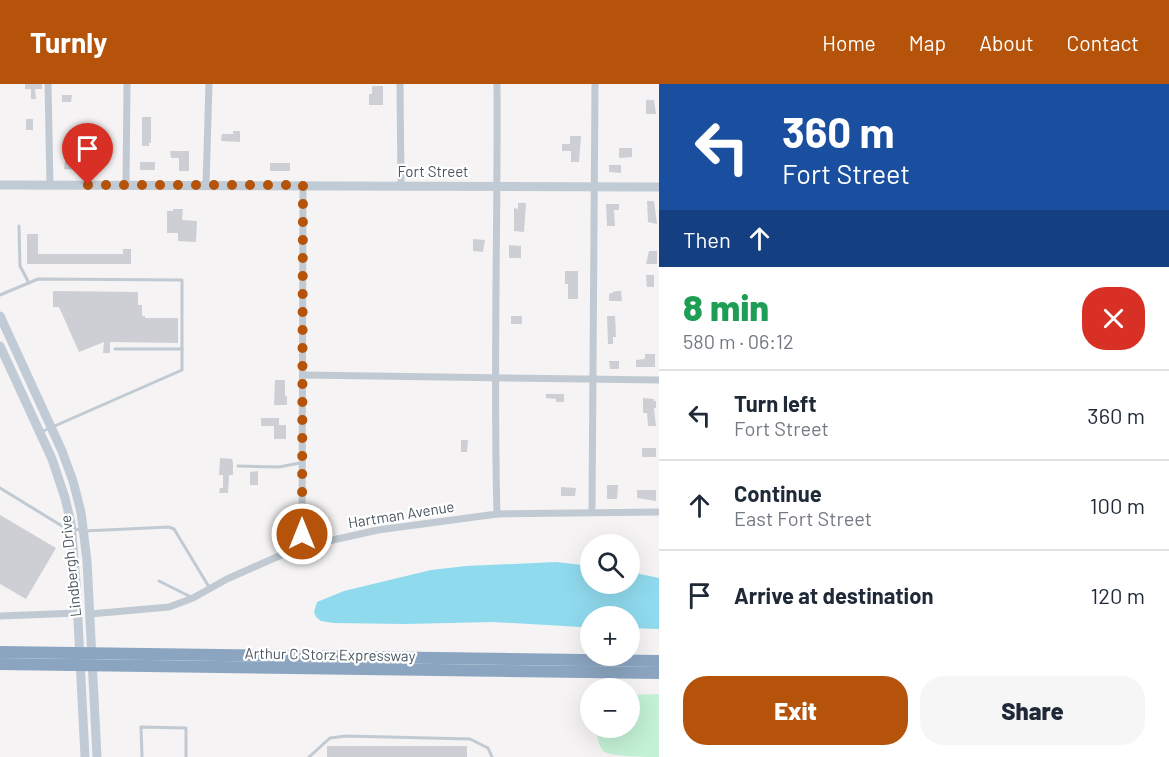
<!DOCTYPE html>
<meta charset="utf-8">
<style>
body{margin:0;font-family:Barlow,sans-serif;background:#f6f6f7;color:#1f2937;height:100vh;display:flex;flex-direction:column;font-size:22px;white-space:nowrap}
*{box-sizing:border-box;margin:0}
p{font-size:20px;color:#747a83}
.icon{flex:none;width:33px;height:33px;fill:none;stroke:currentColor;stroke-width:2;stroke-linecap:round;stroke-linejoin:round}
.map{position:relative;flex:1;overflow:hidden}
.side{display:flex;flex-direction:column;background:#fff;width:510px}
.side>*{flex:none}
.banner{background:#1a4fa0;color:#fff;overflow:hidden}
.tools{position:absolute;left:580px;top:450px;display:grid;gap:12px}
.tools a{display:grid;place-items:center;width:60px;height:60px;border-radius:50%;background:#fff;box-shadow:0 6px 24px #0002;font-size:30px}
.pin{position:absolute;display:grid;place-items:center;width:51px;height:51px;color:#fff;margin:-62px -26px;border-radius:50% 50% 50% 0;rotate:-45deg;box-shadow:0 0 6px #0007}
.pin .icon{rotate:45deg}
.me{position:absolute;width:66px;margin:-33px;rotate:0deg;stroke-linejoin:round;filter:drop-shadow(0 0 4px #0008)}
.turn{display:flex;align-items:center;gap:21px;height:126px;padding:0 24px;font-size:27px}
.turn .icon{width:78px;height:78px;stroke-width:2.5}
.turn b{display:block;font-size:42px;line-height:51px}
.then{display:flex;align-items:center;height:57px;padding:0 24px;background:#0003;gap:12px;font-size:22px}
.round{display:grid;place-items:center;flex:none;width:63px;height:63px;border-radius:24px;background:#f6f6f7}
.head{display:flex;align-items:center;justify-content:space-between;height:102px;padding:0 24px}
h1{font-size:36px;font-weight:800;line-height:45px;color:#1e9e55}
.cta{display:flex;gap:12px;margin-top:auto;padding:12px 24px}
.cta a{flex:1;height:69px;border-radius:24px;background:#b45309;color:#fff;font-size:24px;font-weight:800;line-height:69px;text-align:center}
.cta a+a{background:#f6f6f7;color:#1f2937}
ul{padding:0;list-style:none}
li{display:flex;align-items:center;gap:18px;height:90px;padding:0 24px;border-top:2px solid #e0e1e3}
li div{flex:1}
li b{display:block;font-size:22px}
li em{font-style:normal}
header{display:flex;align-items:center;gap:36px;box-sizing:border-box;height:84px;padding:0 30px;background:#b45309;color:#fff}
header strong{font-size:28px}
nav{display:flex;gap:33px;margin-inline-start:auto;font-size:21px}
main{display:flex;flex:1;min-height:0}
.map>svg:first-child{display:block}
.green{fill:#c3f1d5}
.water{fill:#90daee}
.building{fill:#cdcfd5}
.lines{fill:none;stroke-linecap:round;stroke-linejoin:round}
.lane{stroke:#c1cad2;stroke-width:3}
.street{stroke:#c1cad2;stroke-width:7}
.secondary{stroke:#c1cbd6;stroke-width:9}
.highway{stroke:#8ba5c1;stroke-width:12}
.route{stroke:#b45309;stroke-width:10;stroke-dasharray:0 18}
.labels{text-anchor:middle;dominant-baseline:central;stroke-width:4.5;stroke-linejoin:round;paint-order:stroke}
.street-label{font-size:15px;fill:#4a5661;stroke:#fff}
</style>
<header>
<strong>Turnly</strong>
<nav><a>Home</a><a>Map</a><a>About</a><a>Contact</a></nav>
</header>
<main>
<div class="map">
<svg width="659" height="673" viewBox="0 0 659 673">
<rect width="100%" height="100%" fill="#f5f3f3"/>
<!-- green -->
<path class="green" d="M659,610V673C646,673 611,673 603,667C598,660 597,651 596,644H630V611Z"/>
<!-- water -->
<path class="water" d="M556,478L591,482V500H630V488L659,494V545L630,544V532H591V543H581L493,538L405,540L334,539L321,537L316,533L314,528L317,518L344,507L431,486L466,482Z"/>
<!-- building -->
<g class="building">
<path d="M25,0H42V5H35L36,15H31V5H25Z"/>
<path d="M372,2H383V21H369V10H372Z"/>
<path d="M62,11H72L71,18H62Z"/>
<path d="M646,16H654L656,30H646Z"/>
<path d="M142,33H151V59H149V62H142Z"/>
<rect x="26" y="35" width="7" height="11"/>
<path d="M233,47H240V58L221,57L222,50H233Z"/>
<path d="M570,52H581L579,78H571V67H562V60H570Z"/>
<path d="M619,64H632V73L619,74Z"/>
<path d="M170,67H189V87H179V74H171Z"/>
<path d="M66,68H73V79H78V86L64,85Z"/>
<rect x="140" y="78" width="15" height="8"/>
<rect x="270" y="79" width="20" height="8"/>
<path d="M609,81H621V89L609,88Z"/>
<path d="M647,117H654L657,140L648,138Z"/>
<path d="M518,119H526L524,148L514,147V124L518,125Z"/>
<path d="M606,120H619V126H614L615,142H607Z"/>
<path d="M173,125H183L182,136L197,137L196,158L178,157V149H167V127H173Z"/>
<path d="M27,150H38V170H123V165H131V180H27Z"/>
<path d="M473,155L485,156L483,168L473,167Z"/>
<path d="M509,161L521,162V174H509Z"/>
<path d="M649,167H657V180H646Z"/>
<path d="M565,187H578V215H568V200H565Z"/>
<path d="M646,191H654V203H647Z"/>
<path d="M53,207L138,208V221H142V232H145V234H178V259L110,258V269H103L104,258L79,268L59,223H53Z"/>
<path d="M616,207H621L622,217H609V210Z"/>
<rect x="511" y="232" width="11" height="8"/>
<path d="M607,232H615L616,253H613V260H608Z"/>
<path d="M645,270H655V283H636V276L645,275Z"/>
<path d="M609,277H619V285H610Z"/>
<path d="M275,296H285V312H287V321H274Z"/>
<path d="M546,310H564V318H556V315L546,314Z"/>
<path d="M643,314L654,315V317H656V324H654L656,342H648L647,329H643Z"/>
<path d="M261,334H279V341H286V355H274V342H261Z"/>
<path d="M461,356H468L467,368H461Z"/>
<rect x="642" y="364" width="14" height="9"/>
<path d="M220,374L232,375L233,379V391H229L228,409H219L220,404H223V391H219Z"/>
<path d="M258,387V401H250V388Z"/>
<path d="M607,401H618L617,415H607Z"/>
<path d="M561,403L576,404L575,412H561Z"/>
<path d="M637,406H656V417L637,414Z"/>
<path d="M0,431L56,464L26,515L0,500Z"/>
<rect x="327" y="662" width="140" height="11"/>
</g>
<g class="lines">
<!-- lane -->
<g class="lane">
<path d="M19,142L20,182L29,199"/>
<path d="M0,211L38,195L182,196V286L41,348"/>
<path d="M115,265H182"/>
<path d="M238,382L279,383L300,379"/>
<path d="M0,404L62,442L84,447L169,443L174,445L209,503"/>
<path d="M159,497L191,513"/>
<path d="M142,673L141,643L186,644V673"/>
<path d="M309,673L330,654L346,652L470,655L488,664L492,673"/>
</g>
<!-- street -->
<g class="street">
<path d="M48,0L50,101"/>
<path d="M400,0L401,101"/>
<path d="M497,0C498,143 493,287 497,430"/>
<path d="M126,101L127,0"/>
<path d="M206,101L209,0"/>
<path d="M303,291L659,296"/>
<path d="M592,427L595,0"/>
<path d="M302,463L303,101"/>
<path d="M90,530L169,523L193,514L227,495L288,468L315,460L378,446L497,430L659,428"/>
<path d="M0,532L78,529"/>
</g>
<!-- secondary -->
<g class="secondary">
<path d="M0,101L659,103"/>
<path d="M0,232L62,367L73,397L81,428L87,477L97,673"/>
<path d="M0,262L52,375L65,414L71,439L76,498L85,673"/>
</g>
<!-- highway -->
<g class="highway">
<path d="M0,568L659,577"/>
<path d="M0,580L659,589"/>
</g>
</g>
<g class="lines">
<!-- route -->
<path class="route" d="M88,101H303L302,450"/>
</g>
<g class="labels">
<!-- street labels -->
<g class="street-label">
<text x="433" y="87">Fort Street</text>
<text transform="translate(401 430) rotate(-9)">Hartman Avenue</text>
<text transform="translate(70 482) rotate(-96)">Lindbergh Drive</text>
<text transform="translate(330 570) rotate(1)">Arthur C Storz Expressway</text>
</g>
</g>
</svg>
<div class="tools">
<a><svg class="icon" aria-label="search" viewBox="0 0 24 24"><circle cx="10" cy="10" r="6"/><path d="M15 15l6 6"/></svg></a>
<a>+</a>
<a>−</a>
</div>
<div class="pin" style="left:88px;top:101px;background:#d93025"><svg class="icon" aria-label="arrive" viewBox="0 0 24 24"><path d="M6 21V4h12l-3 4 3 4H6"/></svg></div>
<svg class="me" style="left:302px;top:450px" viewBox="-20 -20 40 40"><circle r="17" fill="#b45309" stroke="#fff" stroke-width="3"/><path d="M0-11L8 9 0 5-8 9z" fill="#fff"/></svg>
</div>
<section class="side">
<div class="banner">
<div class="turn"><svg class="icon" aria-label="left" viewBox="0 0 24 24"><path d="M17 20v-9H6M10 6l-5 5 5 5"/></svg><div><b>360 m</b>Fort Street</div></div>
<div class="then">Then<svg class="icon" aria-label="ahead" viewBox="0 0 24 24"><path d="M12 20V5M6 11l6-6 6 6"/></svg></div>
</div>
<div class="head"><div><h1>8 min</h1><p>580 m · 06:12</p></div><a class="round" style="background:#d93025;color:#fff"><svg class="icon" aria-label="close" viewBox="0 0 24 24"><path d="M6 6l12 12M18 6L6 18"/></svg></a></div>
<ul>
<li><svg class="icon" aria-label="left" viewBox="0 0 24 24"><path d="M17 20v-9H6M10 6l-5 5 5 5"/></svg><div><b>Turn left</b><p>Fort Street</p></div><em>360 m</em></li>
<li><svg class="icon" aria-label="ahead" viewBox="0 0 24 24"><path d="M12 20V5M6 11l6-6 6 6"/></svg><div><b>Continue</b><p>East Fort Street</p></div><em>100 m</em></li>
<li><svg class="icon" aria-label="arrive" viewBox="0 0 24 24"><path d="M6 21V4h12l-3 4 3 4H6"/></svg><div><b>Arrive at destination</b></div><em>120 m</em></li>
</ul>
<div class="cta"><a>Exit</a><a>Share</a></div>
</section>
</main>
